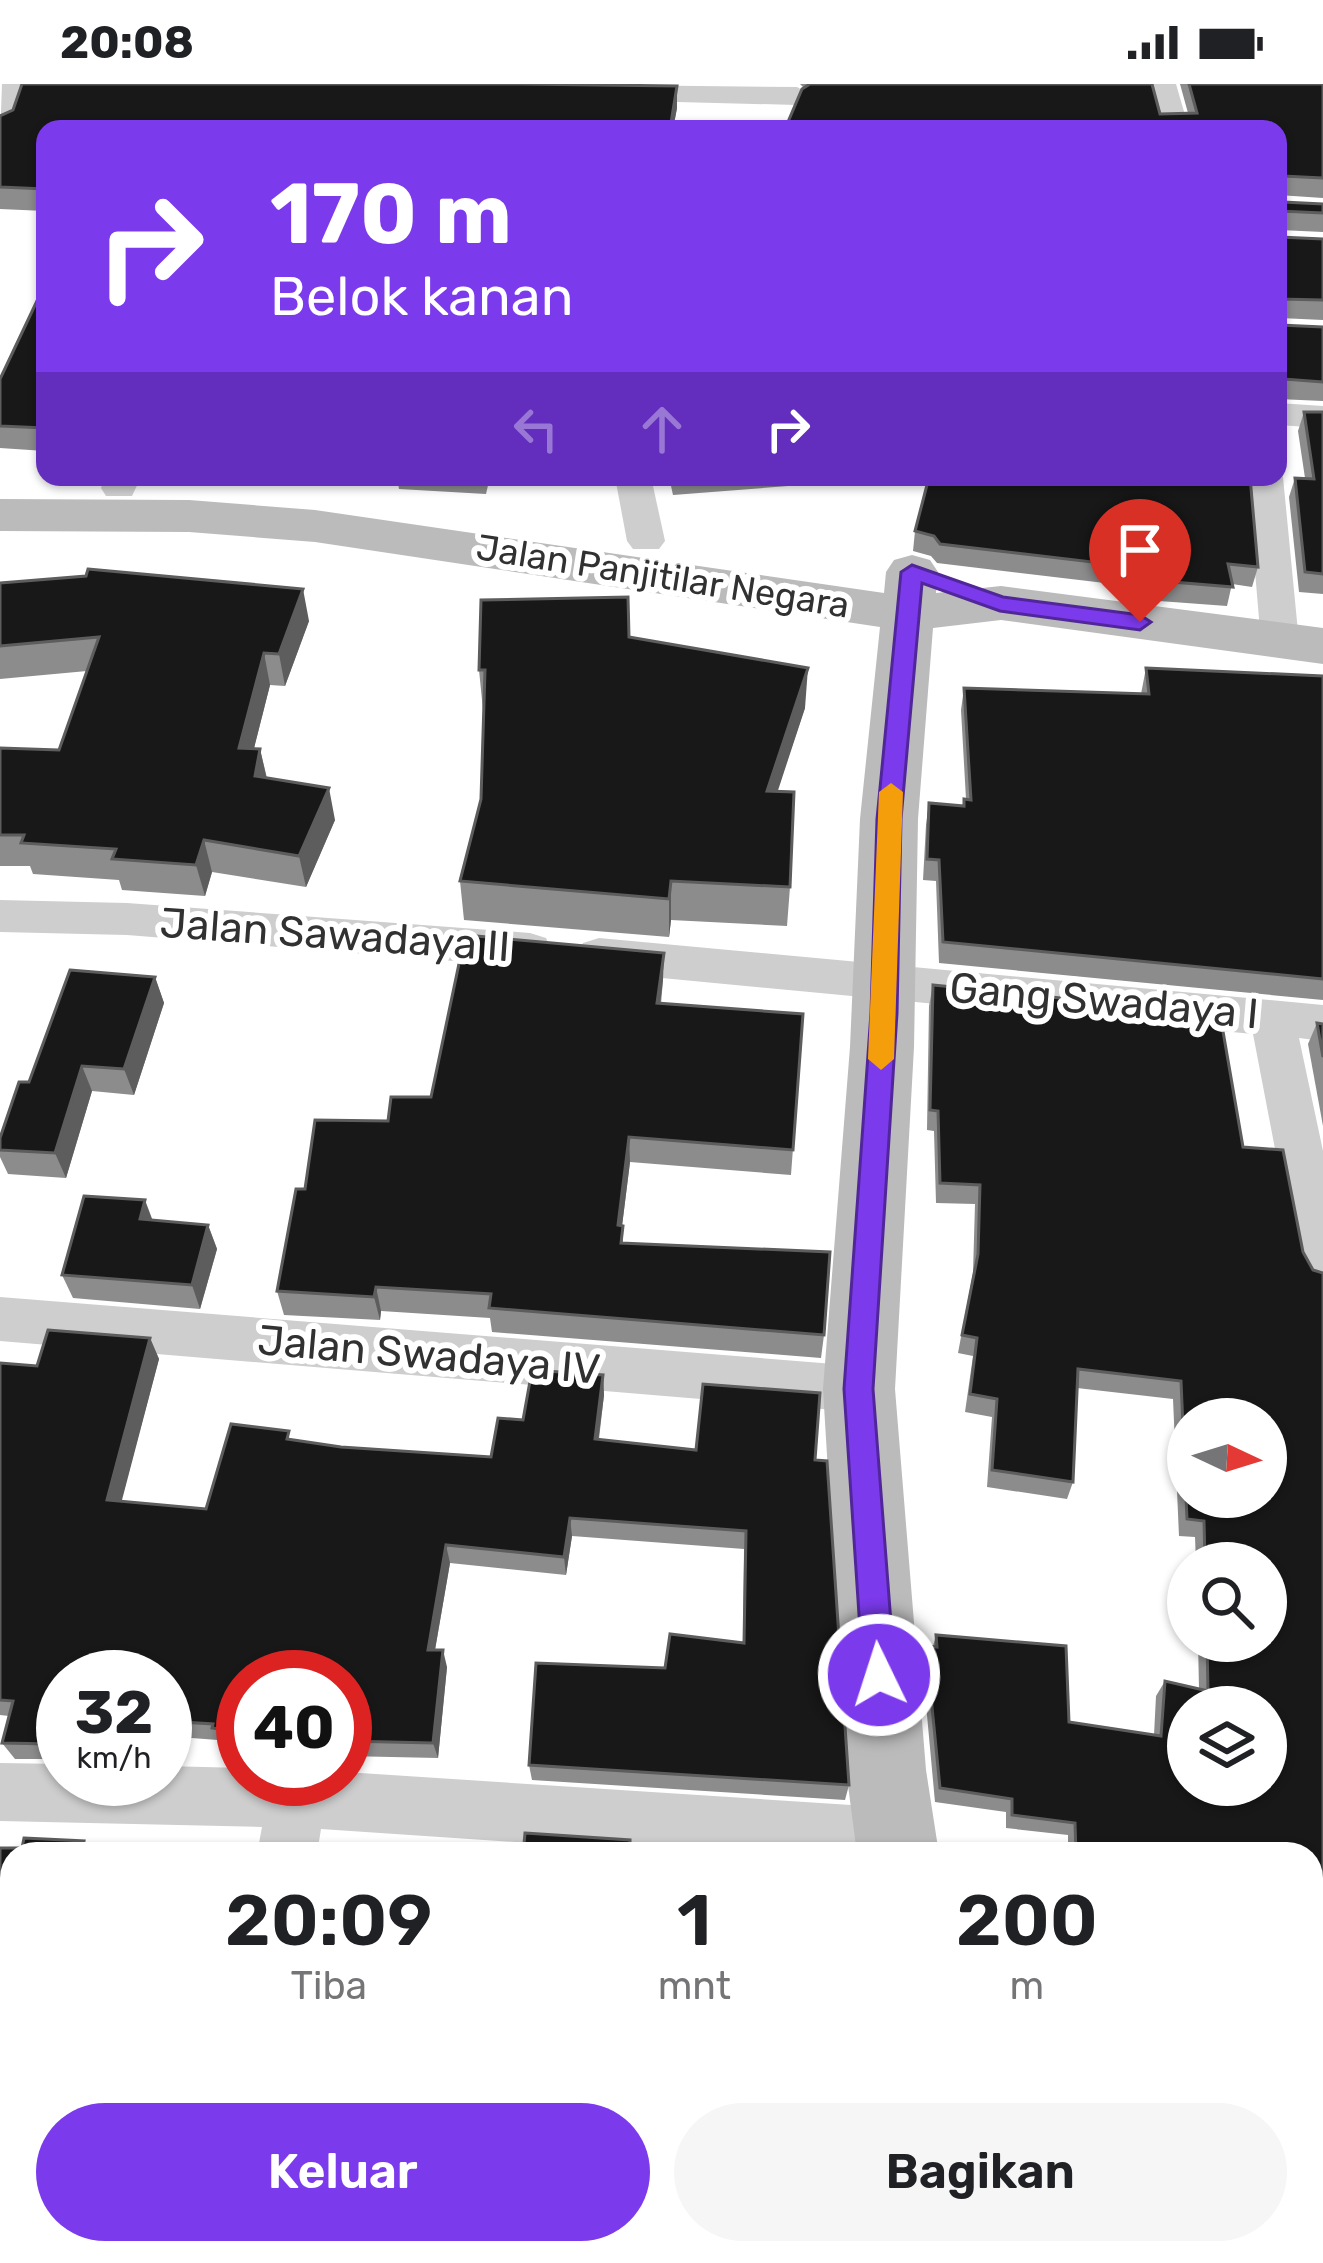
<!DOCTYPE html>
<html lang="id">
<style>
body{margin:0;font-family:Rubik,sans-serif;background:#f6f6f6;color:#202124;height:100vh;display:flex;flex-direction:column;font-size:45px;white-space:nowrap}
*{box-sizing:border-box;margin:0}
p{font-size:39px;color:#757577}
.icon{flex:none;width:66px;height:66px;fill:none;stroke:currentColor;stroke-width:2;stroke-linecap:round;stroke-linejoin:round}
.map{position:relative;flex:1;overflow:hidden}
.drawer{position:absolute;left:0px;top:1758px;width:1323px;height:423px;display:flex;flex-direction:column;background:#fff;border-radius:36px 36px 0 0;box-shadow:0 3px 9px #0004}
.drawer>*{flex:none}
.hud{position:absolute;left:36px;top:36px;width:1251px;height:366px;border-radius:24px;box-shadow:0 3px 9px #0004;background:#7c3aed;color:#fff;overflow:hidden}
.needle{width:78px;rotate:94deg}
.fabs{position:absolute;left:1167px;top:1314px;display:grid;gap:24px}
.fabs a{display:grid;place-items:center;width:120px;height:120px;border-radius:50%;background:#fff;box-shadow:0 3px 9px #0004;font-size:60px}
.speed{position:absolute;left:36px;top:1566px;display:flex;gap:24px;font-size:60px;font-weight:700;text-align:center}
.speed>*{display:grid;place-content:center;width:156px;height:156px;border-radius:50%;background:#fff;box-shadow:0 3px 9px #0004;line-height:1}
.speed small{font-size:30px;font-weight:400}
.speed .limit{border:18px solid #d22;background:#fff;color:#111}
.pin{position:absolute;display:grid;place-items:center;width:102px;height:102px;color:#fff;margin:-123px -51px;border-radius:50% 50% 50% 0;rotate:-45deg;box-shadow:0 0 12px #0007}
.pin .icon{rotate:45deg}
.me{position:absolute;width:132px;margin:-66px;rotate:356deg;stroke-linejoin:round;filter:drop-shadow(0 0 9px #0008)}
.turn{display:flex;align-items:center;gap:42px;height:252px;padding:0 36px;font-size:54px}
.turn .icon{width:156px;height:156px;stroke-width:2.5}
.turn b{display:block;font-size:84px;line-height:102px}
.lanes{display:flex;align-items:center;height:114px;padding:0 36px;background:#0003;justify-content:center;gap:60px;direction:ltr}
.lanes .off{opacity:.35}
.eta{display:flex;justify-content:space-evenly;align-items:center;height:204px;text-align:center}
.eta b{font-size:72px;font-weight:600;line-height:84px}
.primary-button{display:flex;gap:24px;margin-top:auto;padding:24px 36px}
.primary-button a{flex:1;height:138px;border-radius:72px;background:#7c3aed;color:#fff;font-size:48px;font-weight:600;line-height:138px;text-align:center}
.primary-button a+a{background:#f6f6f6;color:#202124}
.status{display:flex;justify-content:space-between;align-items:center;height:84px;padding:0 60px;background:#fff;direction:ltr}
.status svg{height:33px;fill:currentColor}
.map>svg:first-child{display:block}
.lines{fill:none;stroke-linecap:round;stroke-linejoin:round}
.street{fill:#cecece;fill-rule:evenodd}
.secondary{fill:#bbb;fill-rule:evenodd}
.wall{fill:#8c8c8c}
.shaded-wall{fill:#5d5d5d}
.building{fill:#181818;stroke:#5d5d5d;stroke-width:3;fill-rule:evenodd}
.route{fill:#7c3aed;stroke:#51269a;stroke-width:3}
.slow{fill:#f59e0b}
.labels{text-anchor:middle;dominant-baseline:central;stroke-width:12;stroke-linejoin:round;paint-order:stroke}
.far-street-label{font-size:36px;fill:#313131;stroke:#fff}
.street-label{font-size:42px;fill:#313131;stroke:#fff}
</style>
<div class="status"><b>20:08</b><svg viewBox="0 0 49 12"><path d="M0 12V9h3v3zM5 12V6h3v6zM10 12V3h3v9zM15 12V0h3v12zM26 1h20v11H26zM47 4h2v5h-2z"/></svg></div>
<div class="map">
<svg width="1323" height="2179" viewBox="0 0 1323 2179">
<rect width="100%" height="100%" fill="#fff"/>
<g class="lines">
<!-- street -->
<g class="street">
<path d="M2,0H32L15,47L0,56Z"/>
<path d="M1146,0H1176L1189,45H1159Z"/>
<path d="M610,1L797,3L812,12L797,21L600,16L595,10Z"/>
<path d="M1278,319L1323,322V344L1278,341Z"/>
<path d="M1278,385L1283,393L1299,558L1294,567L1280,571L1266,567L1261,558L1247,393H1278Z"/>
<path d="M105,393H141L132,412H106L101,404Z"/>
<path d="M615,393H651L665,457L659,465H633L627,457Z"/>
<path d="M0,816L127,819L530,849L546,854L552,866L546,878L530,883L127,851L0,848Z"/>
<path d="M599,854L1323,921V957L1299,954L1323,1067V1206L1305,1200L1298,1185L1253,950L599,888L583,883L577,871L583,859Z"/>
<path d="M0,1213L859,1282L877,1289L885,1305L877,1321L859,1328L0,1257Z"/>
<path d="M0,1679L63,1680V1695H165V1682L243,1684V1695H345V1688L897,1724L918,1733L927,1754L920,1770H694L321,1745L317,1770H257L262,1743L0,1737Z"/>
<path d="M0,2143L12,2144V2169H61L65,2179H0Z"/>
<path d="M195,2169H261L259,2179H193Z"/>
</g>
<!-- secondary -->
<g class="secondary">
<path d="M0,415L189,416L315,426L884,509L886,488L894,476L912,471L930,476L938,488L936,509L1001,502L1323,544V580L1001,536L933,544L918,735L914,963L895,1305L926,1686L939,1770H857L846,1686L823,1305L850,963L860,735L880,543L315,458L189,448L0,447Z"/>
<path d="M882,2169H974L975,2179H883Z"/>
</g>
</g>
<!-- wall -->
<g class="wall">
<path d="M800,0H1152L1160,30L1188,29L1180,0H1323V114L1278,111V114L1283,118L1323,120V148L1280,146V153L1323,155V236L1280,234V241L1323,243V317L1278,315V45L804,4Z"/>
<path d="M677,24L673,45H45V127L0,125V32Z"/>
<path d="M45,200V367L0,364V295Z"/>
<path d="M1304,328H1323V510L1299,508L1289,413L1295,394H1305L1298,347Z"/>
<path d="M397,393H490L486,410L399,405Z"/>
<path d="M669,393H788V402L673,411Z"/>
<path d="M949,393H1250L1258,483L1252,503L1232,500L1227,522L1132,515L1130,502L937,479L931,472L913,467L915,447L949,400Z"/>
<path d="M0,499L309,537L285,602L270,601L254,664L260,665L267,694L335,736L306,803L212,788L205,812L122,806L119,796L33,790L30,782H0V664L59,666L87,587L0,595Z"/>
<path d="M629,553L805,624L777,707L790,803L787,842L671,836L669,853L464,836L460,797L481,715L483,626L479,586Z"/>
<path d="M1146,584L1323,592V916L939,879L936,797L923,796L926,741L929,719L963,722L966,715L961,626L964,604L1141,610Z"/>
<path d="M155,893L164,919L134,1011L92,1007L66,1094L8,1090L0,1073V1054L29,998Z"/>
<path d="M663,896L661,920L803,930L791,1091L630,1078L622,1142L623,1159L824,1251L821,1274L492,1248L490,1234L381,1227L380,1236L284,1231L277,1207L305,1105L388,1037Z"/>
<path d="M933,901L1243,1063L1313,1186L1323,2179H1153V2169H1311V1770H1068V1751L1006,1744V1728L935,1718L922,1577L926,1562H933L936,1551L1069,1638L1154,1651L1156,1612L1165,1597L1199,1605L1198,1557H1266V1479H1196L1195,1453L1179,1452L1173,1315L1077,1304L1073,1398L1067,1415L987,1403L992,1333L965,1328L973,1272L958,1269L973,1189L975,1120L936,1119L934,1047L927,1046L929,922Z"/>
<path d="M1317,939L1323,940V1042L1308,960Z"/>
<path d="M153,1136L208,1141L217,1165L200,1225L73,1214L62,1191Z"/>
<path d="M150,1254L159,1275L121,1417L206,1425L292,1356L341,1363L491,1373L523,1336L603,1291L604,1311L599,1355L696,1366L815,1376L849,1701L845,1716L532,1696L529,1681L665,1584L743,1558L744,1465L572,1452L566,1491L450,1479L435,1566L447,1583L438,1674L345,1672V1593H243V1663L220,1660L218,1656L165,1652V1593H63V1679L60,1675H15L2,1659L9,1632L0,1631V1279L37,1282Z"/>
<path d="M84,1757L12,1770V1901L0,1900V1764H22Z"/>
<rect x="1000" y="2169" width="86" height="10"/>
</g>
<!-- shaded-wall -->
<g class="shaded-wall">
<path d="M677,2V24L673,45H670Z"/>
<path d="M303,505L309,537L285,602L279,570Z"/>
<path d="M264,569L270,601L246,696L239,664Z"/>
<path d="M808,584L805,624L765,746L767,707Z"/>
<path d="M260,665L267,696L255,692Z"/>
<path d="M329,704L335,736L306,803L299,772Z"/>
<path d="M204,756L212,788L205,812L196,781Z"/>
<path d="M671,797V836L669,853V815Z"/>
<path d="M664,869L663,896L657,946V919Z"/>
<path d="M155,893L164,919L134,1011L124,985Z"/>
<path d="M82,982L92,1007L66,1094L55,1069Z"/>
<path d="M629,1053L630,1078L619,1166L618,1141Z"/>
<path d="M145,1116L154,1140L140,1135Z"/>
<path d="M208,1141L217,1165L200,1225L192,1201Z"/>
<path d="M376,1203L381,1227L380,1236L374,1213Z"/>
<path d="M150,1254L159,1275L117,1435L107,1416Z"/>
<path d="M603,1291L604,1311L596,1374L595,1355Z"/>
<path d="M570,1434L572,1452L566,1491L564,1473Z"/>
<path d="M446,1461L450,1479L432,1583L428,1566Z"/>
<path d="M443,1566L447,1583L438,1674L433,1659Z"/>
<path d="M63,1639V1679L56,1669Z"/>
<path d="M84,1757L94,1770H81Z"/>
</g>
<!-- building -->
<g class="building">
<path d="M22,0H521L677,2L670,45H45V105L0,103V32L13,26Z"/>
<path d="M810,0H1152L1160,30L1197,29L1189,0H1323V94L1283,92L1278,96V114L1283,118L1323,120V129L1280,127V153L1323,155V216L1280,215V241L1323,243V298L1284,295L1278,302V45H785L802,5Z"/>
<path d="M45,200V344L0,342V295Z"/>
<path d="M1304,328H1323V490L1305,488L1295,394L1314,395Z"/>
<path d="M953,393H1250L1258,483L1228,480L1233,503L1137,495L1135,483L940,460L934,452L915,447L928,397L953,400Z"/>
<path d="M88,485L303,505L279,570L264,569L239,664L260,665L255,692L329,704L299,772L204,756L196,781L112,775L116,765L21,759L24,751H0V664L59,666L99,553L0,562V499L86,492Z"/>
<path d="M628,513L629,553L808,584L767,707L794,708L790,803L671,797L669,815L460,797L481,715L485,586H479L481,516Z"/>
<path d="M1146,584L1323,592V895L943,858L939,776L927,775L929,719L964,722V715L971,716L964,604L1149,610Z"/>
<path d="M465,851L664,869L657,919L803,930L793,1066L629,1053L618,1141L623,1142L621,1159L830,1168L824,1251L489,1224L491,1210L376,1203L374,1213L277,1207L296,1105H305L315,1036L388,1037L391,1013H431Z"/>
<path d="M70,886L155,893L124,985L82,982L55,1069L0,1066V1054L19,998H29Z"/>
<path d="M933,901L1220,930L1243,1063L1283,1066L1303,1168L1313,1186L1323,1189V2179H1164L1163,2169H1311V1770H1076L1075,1739L1012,1731V1715L940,1704L926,1562L937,1563L936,1551L1066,1562L1069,1638L1161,1652L1165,1597L1208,1607L1207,1557H1266V1479H1205L1204,1437L1187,1435L1181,1297L1078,1285L1073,1398L992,1386L997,1315L970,1310L977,1254L962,1251L978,1170L980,1101L940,1099L938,1027L930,1026ZM1188,1335H1266V1413H1188ZM1188,1623H1266V1701H1188Z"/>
<path d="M1317,939L1323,940V973Z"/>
<path d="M84,1112L145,1116L140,1135L208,1141L192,1201L62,1191Z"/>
<path d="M48,1246L150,1254L107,1416L206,1425L231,1340L289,1347L287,1355L341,1363L491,1373L498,1334L523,1336L532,1286L603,1291L595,1355L696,1366L703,1300L820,1309L815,1376L827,1377L849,1701L529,1681L536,1579L665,1584L670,1550L744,1559L746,1447L570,1434L564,1473L446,1461L428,1566H443L433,1659L345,1657V1593H243V1648L212,1644L213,1640L165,1637V1593H63V1639L56,1669L51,1660L2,1659L13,1617L0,1616V1279L37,1282Z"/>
<path d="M525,1749L630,1756V1770H523Z"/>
<path d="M24,1754L84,1757L81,1770H12V1891L0,1889V1764H22Z"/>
<path d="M182,1762L234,1766L233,1770H180Z"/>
<path d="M441,1767L513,1770H440Z"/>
<path d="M1007,2169H1086V2179H1006Z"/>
</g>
<!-- route -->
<path class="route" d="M912,481L1003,513L1140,531L1151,538L1140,546L1000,527L922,499L901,735L897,929L873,1305L895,1591L890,1602L879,1606L868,1602L863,1591L844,1305L871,929L877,735L901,488Z"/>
<!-- slow -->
<path class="slow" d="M891,699L903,708L894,975L881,986L868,975L879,708Z"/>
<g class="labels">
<!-- far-street labels -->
<g class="far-street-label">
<text transform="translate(663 492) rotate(9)">Jalan Panjitilar Negara</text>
</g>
<!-- street labels -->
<g class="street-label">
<text transform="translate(335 851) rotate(4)">Jalan Sawadaya II</text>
<text transform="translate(1104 917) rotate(5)">Gang Swadaya I</text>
<text transform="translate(429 1271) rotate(5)">Jalan Swadaya IV</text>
</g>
</g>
</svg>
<div class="fabs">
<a><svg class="needle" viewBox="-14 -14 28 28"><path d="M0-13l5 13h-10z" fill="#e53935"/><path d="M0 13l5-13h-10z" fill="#757577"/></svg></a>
<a><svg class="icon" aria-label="search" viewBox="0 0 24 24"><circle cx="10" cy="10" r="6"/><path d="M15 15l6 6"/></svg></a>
<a><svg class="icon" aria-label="layers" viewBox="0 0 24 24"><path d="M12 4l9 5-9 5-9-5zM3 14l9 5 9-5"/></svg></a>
</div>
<div class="speed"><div>32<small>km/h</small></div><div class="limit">40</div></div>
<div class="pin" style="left:1140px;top:538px;background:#d93025"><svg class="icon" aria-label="arrive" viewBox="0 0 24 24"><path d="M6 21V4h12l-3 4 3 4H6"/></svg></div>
<svg class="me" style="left:879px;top:1591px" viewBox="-20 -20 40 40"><circle r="17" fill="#7c3aed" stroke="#fff" stroke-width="3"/><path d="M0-11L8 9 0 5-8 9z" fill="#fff"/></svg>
<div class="hud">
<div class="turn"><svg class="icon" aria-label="right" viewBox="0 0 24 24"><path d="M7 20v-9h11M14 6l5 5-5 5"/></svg><div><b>170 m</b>Belok kanan</div></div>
<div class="lanes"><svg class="icon off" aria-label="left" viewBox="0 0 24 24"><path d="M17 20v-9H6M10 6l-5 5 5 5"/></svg><svg class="icon off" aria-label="ahead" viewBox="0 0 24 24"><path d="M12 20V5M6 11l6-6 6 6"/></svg><svg class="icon" aria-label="right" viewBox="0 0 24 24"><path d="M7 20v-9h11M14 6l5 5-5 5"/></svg></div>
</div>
<section class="drawer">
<div class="eta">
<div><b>20:09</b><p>Tiba</p></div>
<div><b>1</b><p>mnt</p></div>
<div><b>200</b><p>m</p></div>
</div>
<div class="primary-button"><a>Keluar</a><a>Bagikan</a></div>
</section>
</div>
